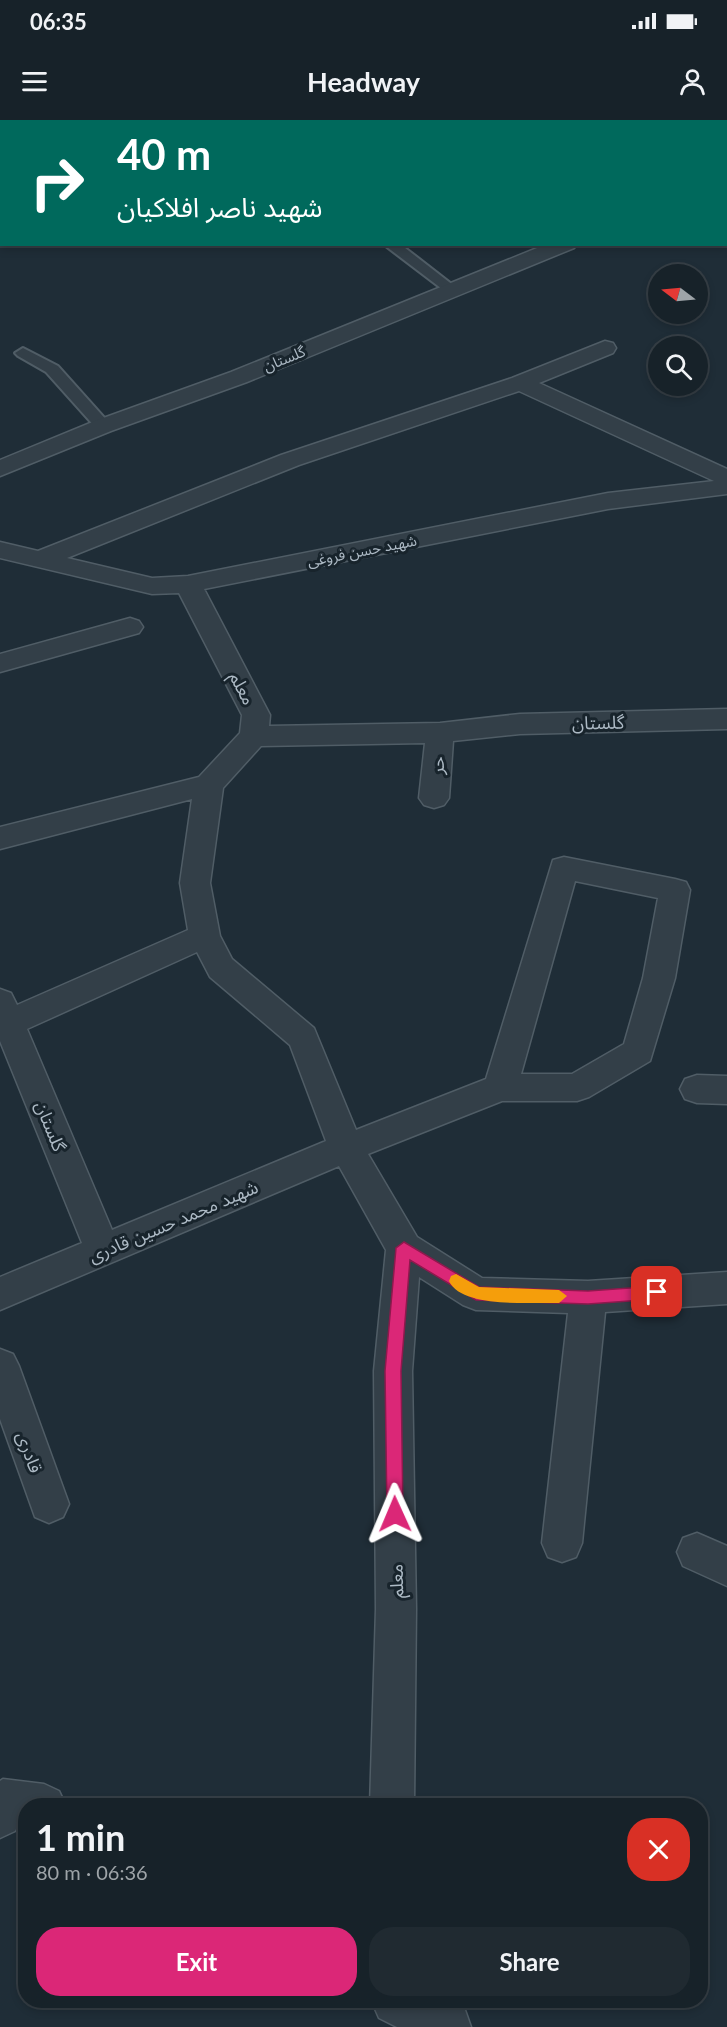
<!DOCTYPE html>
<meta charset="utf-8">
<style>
body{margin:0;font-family:Lato,"Noto Sans Arabic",sans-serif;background:#202a31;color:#f1f3f6;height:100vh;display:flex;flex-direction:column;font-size:22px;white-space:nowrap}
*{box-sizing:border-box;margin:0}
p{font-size:20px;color:#9ea4a8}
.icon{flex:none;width:33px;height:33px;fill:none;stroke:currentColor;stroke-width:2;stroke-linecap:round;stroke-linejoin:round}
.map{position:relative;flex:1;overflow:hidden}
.side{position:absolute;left:18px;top:1678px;width:690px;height:210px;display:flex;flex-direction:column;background:#172229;border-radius:24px;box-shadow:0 3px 9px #0003,0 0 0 2px #363f46}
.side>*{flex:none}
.banner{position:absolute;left:0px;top:0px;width:728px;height:126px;box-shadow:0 3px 9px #0003,0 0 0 2px #363f46;background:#00695c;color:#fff;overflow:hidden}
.needle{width:39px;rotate:286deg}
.buttons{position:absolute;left:648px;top:144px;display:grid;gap:12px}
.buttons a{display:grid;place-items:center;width:60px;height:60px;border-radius:50%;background:#172229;box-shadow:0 3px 9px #0003,0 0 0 2px #363f46;font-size:30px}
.pin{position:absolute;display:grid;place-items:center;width:51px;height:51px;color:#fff;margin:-26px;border-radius:12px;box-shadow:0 3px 9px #0006}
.me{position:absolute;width:66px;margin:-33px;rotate:359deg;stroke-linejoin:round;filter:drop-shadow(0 0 4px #0008)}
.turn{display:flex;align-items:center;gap:21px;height:126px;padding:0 18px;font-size:27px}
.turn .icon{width:78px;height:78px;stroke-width:2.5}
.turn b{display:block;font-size:42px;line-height:51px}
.round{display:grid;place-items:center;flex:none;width:63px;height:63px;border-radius:24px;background:#202a31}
.headline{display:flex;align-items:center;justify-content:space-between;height:102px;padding:0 18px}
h1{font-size:36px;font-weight:700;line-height:45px}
.primary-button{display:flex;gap:12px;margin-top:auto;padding:12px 18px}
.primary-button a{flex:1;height:69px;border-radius:24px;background:#db2777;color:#fff;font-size:24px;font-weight:700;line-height:69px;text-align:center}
.primary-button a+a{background:#202a31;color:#f1f3f6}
.status{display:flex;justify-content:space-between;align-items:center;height:42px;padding:0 30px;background:#172229;direction:ltr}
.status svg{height:16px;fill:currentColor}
header{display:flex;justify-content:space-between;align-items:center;height:78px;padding:0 18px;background:#172229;font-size:27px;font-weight:700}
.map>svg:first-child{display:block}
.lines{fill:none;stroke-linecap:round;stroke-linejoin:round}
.service-casing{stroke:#505d66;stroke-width:4}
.minor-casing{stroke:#505d66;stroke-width:3}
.secondary-casing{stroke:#505d66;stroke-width:3}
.service{fill:#333f48;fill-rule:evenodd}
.minor{fill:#333f48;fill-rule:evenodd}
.secondary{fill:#414f5b;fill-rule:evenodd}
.route{fill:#db2777;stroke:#8e194d;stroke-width:1.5}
.slow{fill:#f59e0b}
.labels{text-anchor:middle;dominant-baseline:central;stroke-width:6;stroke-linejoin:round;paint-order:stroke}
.far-street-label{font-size:15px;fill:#adbac5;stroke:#18242c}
.street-label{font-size:18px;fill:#adbac5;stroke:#18242c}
</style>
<div class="status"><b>06:35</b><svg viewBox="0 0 49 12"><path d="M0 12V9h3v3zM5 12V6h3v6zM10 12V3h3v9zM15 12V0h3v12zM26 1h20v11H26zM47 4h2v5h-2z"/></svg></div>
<header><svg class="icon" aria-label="menu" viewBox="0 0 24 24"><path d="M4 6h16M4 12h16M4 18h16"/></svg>Headway<svg class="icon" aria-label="person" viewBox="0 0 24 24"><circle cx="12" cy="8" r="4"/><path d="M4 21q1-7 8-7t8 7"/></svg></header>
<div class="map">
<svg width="727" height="1907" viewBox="0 0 727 1907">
<rect width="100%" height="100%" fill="#1f2d37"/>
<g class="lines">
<defs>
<g id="service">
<path d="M383,124H400L458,169L451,173L446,172Z"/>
<path d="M23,228L58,246L109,303L111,306L109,309H97L46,252L18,236L15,233Z"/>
</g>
<g id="minor">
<path d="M642,0H662L663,2H643Z"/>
<rect x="726" y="5" width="1" height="12"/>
<rect x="726" y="72" width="1" height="13"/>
<path d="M547,124H577L574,128L247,262L111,311L0,356V340L95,301L231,252Z"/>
<path d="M605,221L613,223L616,228L613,233L539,263L727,349V374L608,389L204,469L270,595L269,606L440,603L520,594L727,589V609L520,614L453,621L449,678L444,685L434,688L424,685L419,678L425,623L261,626L223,668L210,763L220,816L232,839L314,908L356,1010L486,959L553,740L564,737L675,759L686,762L690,770L675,858L650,941L589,977L577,981H502L368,1034L417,1117L482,1158L588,1161L727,1152V1184L605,1192L582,1423L576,1437L562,1442L548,1437L542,1423L568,1193L476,1190L463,1185L419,1157L412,1251L416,1489L414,1686H370L376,1489L374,1251L386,1130L339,1046L0,1190V1157L82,1123L0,921V869L11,873L17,885L188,810L180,763L192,679L0,729V707L199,657L240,613L242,595L179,473L152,474L0,438V422L38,431L281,335L512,258ZM519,271L714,361L608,373L188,456L152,458L67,438L299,345ZM575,761L658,778L643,858L624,924L572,954H521ZM197,832L210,857L290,925L326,1021L112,1110L27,909Z"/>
<path d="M130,498L139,501L143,507L139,513L0,552V534Z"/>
<path d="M697,955L727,956V984L697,983L685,979L680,969L685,959Z"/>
<path d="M0,1229L13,1234L19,1246L69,1384L63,1397L49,1403L35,1397L0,1299Z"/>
<path d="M697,1413L727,1426V1466L683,1446L677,1432L683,1418Z"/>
<path d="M3,1659L44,1664L59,1671L66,1686H26V1705H18L15,1711L0,1718V1661Z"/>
<path d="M444,1881L465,1890L471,1907H397L379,1898L372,1882Z"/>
</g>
<g id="secondary">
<path d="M446,0H468L469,2H447Z"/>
<path d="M501,0H523L524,2H502Z"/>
<rect x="726" y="95" width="1" height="12"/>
</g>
</defs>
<!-- service casing -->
<use href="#service" class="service-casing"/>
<!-- minor casing -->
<use href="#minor" class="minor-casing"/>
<!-- secondary casing -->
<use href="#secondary" class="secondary-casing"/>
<!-- service -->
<use href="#service" class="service"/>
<!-- minor -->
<use href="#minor" class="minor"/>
<!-- secondary -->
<use href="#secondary" class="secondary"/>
</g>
<!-- route -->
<path class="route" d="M404,1122L479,1167L588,1171L657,1166L665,1172L657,1179L588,1184L476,1180L410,1140L401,1251L403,1394L401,1399L395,1401L389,1399L387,1394L385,1251L396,1128Z"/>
<!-- slow -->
<path class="slow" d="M456,1154L479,1167L559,1170L567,1176L559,1183C532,1182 462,1189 449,1161L451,1156Z"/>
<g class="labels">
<!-- far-street labels -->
<g class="far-street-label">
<text transform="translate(284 238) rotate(-22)">گلستان</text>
<text transform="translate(362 430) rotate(-11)">شهید حسن فروغی</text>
</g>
<!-- street labels -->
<g class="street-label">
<text transform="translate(243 568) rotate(63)">معلم</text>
<text transform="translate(598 602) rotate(-1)">گلستان</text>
<text transform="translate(437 645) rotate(-85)">حر</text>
<text transform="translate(51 1006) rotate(68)">گلستان</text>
<text transform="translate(173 1101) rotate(-23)">شهید محمد حسین قادری</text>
<text transform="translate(30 1332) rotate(70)">قادری</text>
<text transform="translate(396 1461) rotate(-91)">معلم</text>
</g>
</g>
</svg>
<div class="buttons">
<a><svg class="needle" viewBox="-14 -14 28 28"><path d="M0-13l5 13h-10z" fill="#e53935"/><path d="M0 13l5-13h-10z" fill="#9ea4a8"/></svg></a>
<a><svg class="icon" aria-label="search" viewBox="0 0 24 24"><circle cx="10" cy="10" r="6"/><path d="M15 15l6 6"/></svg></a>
</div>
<div class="pin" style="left:657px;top:1172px;background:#d93025"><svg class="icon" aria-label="arrive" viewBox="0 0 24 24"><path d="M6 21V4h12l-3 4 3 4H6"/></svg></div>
<svg class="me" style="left:395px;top:1394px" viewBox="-20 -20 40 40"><path d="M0-17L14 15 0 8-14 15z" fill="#db2777" stroke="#fff" stroke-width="4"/></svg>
<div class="banner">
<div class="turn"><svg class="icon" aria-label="right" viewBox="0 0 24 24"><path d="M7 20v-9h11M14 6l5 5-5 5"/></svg><div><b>40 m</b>شهید ناصر افلاکیان</div></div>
</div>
<section class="side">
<div class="headline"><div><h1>1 min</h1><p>80 m · 06:36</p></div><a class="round" style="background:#d93025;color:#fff"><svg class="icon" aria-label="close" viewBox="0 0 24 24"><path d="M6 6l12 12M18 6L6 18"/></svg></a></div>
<div class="primary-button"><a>Exit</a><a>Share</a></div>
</section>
</div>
